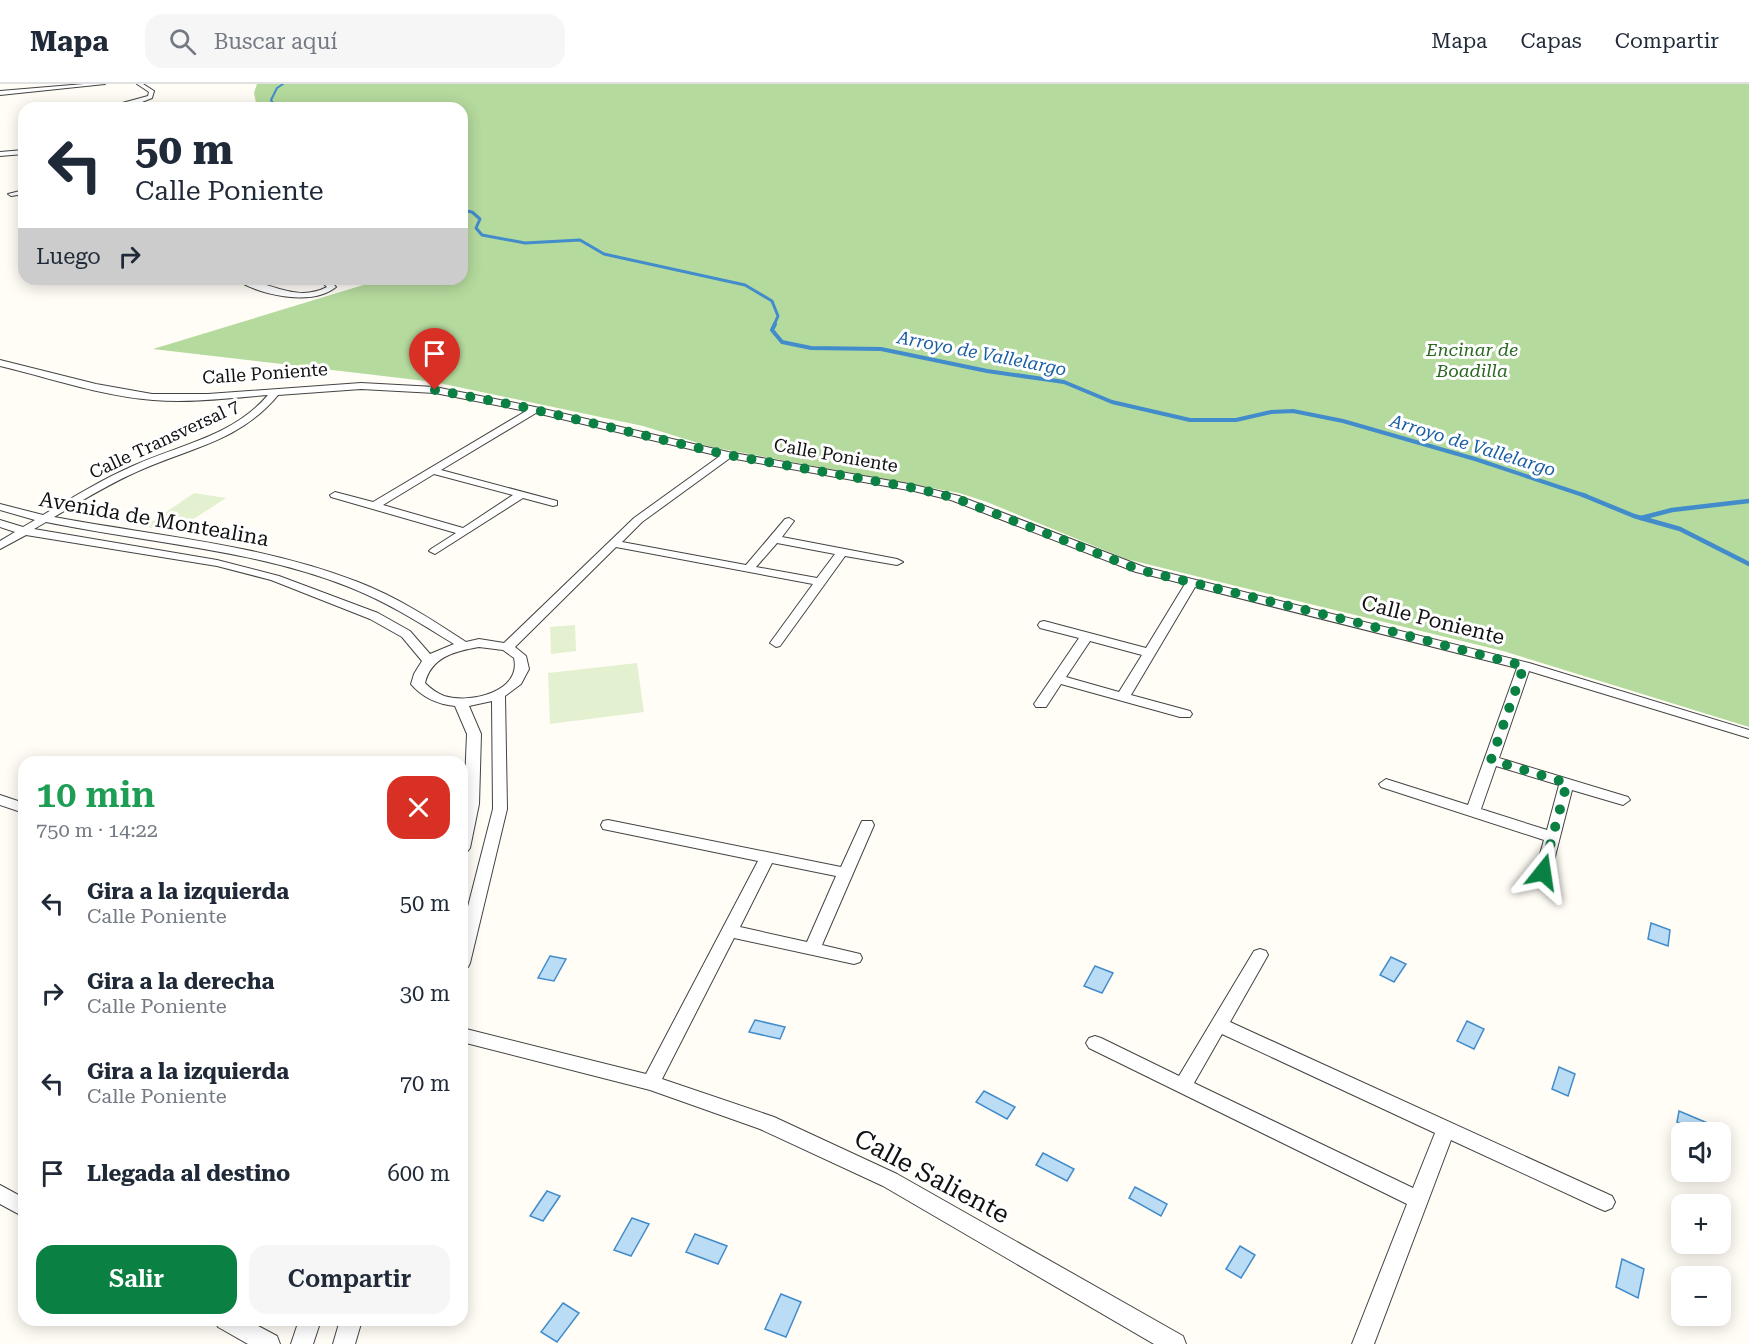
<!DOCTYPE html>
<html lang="es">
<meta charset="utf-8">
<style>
body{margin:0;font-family:"Roboto Serif",serif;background:#f6f6f7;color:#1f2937;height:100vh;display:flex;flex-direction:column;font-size:22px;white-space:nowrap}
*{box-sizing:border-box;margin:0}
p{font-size:20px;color:#747a83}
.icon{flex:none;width:33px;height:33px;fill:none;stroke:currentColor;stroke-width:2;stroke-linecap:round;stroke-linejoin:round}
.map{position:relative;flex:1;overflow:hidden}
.panel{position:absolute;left:18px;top:672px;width:450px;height:570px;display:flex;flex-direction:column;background:#fff;border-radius:18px;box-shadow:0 3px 15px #0003}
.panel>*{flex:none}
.guide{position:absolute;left:18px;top:18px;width:450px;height:183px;border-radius:18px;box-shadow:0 3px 15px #0003;background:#fff;color:#1f2937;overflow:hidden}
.controls{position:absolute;left:1671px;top:1038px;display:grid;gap:12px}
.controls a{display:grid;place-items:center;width:60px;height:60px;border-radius:12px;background:#fff;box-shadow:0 3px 15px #0003;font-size:30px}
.pin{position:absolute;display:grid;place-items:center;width:51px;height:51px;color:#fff;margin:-62px -26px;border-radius:50% 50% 50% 0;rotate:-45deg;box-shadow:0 0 6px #0007}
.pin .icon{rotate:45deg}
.me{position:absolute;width:66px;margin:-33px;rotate:15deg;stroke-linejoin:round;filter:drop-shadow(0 0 4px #0008)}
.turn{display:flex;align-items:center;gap:21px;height:126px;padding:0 18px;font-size:27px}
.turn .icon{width:78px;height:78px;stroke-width:2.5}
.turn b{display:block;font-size:42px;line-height:51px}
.then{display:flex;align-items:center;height:57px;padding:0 18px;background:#0003;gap:12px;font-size:22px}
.round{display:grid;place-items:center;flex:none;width:63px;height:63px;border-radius:18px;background:#f6f6f7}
.summary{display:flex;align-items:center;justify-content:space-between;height:102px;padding:0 18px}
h1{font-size:36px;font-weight:600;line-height:45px;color:#1e9e55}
.action{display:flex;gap:12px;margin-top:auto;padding:12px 18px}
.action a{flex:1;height:69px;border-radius:18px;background:#0b8043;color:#fff;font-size:24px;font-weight:600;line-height:69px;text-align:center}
.action a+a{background:#f6f6f7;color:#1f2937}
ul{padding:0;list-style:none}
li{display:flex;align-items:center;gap:18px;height:90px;padding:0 18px}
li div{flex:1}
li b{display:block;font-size:22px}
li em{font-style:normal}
header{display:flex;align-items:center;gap:36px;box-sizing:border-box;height:84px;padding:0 30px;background:#fff;border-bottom:2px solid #e0e1e3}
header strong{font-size:28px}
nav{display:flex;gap:33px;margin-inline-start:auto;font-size:21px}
.search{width:420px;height:54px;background:#f6f6f7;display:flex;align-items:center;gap:15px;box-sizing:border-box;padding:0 21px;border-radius:18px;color:#747a83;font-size:22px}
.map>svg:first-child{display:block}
.forest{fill:#b5da9d}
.pitch{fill:#e3f1d0}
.water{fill:#badcf5;stroke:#428ccb;stroke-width:1.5}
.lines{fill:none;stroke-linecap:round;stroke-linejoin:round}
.stream-far3{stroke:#428ccb;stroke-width:2}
.stream-far2{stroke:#428ccb;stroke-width:3}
.stream-far1{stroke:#428ccb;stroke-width:4}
.stream{stroke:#428ccb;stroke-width:4.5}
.street-casing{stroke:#444;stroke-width:2}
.street{fill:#fff;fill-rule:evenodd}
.route{stroke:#0b8043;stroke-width:10;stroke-dasharray:0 18}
.labels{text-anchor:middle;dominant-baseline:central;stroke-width:6;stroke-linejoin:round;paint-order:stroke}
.far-park-label{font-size:18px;font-style:italic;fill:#2b6921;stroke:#fff}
.far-water-label{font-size:18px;font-style:italic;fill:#1a5ea2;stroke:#fff}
.far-street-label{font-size:18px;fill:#111;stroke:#fff}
.street-label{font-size:21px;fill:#111;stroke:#fff}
.near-street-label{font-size:26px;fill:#111;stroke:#fff}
</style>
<header>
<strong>Mapa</strong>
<div class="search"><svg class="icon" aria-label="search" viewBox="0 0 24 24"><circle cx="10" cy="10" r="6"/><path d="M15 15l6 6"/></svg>Buscar aquí</div>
<nav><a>Mapa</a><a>Capas</a><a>Compartir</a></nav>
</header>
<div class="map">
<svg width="1749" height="1260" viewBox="0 0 1749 1260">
<rect width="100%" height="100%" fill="#fffdf5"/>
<!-- forest -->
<path class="forest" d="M257,0H1749V643L1503,567L1126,475L987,418L959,409L711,363L643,342L434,298L153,265L383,195H462V24H257L254,9Z"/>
<!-- pitch -->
<g class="pitch">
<path d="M194,409L226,414L175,447L144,443Z"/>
<path d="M575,541L576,567L551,570L550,543Z"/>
<path d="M637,579L644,628L550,640L548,589Z"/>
</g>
<!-- water -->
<g class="water">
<path d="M1651,839L1670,846L1668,862L1648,855Z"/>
<path d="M550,872L566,875L554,897L538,894Z"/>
<path d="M1391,873L1406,880L1394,898L1380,891Z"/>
<path d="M1095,882L1113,889L1102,909L1084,902Z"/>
<path d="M755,936L785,943L780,955L749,948Z"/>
<path d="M1467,937L1484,945L1474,965L1457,957Z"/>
<path d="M1559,983L1575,990L1568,1012L1552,1005Z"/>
<path d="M984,1007L1015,1023L1007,1035L976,1018Z"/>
<path d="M1679,1027L1717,1043L1716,1048H1701L1677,1038Z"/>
<path d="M1043,1069L1074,1085L1067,1097L1036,1081Z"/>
<path d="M1135,1103L1167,1120L1161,1132L1129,1114Z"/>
<path d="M547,1107L560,1112L543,1137L530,1132Z"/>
<path d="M632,1134L649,1140L631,1172L614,1166Z"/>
<path d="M695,1150L727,1162L718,1180L686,1168Z"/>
<path d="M1240,1162L1255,1171L1241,1194L1226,1185Z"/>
<path d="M1622,1175L1644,1185L1638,1214L1616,1203Z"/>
<path d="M781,1210L801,1218L786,1253L765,1245Z"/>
<path d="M563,1219L579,1229L557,1258L541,1248Z"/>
</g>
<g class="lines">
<!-- stream-far3 -->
<path class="stream-far3" d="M276,24L271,16L277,4L283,0"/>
<!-- stream-far2 -->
<path class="stream-far2" d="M462,126L472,128L480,135L476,144L482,151L525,159L580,156L604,170L745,201L772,217L778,232L774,241"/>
<!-- stream-far1 -->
<path class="stream-far1" d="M775,240L772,246L782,258L811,264L881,265L987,287L1064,298L1112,318L1190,336H1236L1271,328L1293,327L1343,337L1475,375L1586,412"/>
<!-- stream -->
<g class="stream">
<path d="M1583,411L1634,432L1680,445L1749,480"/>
<path d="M1641,434L1672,426L1749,417"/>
</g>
<defs>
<g id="street">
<path d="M84,0H105L0,11V7Z"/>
<path d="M137,0H143L154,7L152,14L137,20L104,24L148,12L149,8Z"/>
<path d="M24,66V70L0,72V68Z"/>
<path d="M24,106V110L11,112L8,110Z"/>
<path d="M235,195C267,195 295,220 327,203L319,195H328L336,203C312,223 259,211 235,195Z"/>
<path d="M0,276L96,300L152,310H208L361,299L435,303L535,323L728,368L914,401L959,412L1144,483L1529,579L1749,646V654L1529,587L1499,674L1628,713L1630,716L1623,721L1572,706L1551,788L1549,792H1537L1535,788L1544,756L1381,703L1379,700L1386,695L1468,721L1517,584L1195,503L1131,611L1190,627L1192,630L1190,633H1180L1061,600L1046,623H1036L1034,620L1079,554L1040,544L1038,541L1040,538L1044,537L1146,564L1185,500L1136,488L951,416L914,407L730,374L642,438L622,458L746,481L785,435L789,434L794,437L782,453L897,475L903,478L897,481L845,472L780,562L776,563L770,559L813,500L616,463L515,563L526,572L529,585L521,600L505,612L507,725L470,879L468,883L462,885V846L493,725L492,617L469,622L481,650L479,720L470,764L467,768L462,769L467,650L455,622C437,620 423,614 411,600L414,590L422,577L402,553L370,535L271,496L217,482L26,451L0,465V457L15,448L0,443V436L23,443L35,436L0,426V420L43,431C73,413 103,395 135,381C182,360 233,352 268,311C230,314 191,319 153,316C102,312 50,294 0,282ZM361,305L435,309L526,327L373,418L335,408L330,411L331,413L456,449L431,465L429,467L435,470L523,414L553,422L557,421V417L441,386L536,329L720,372L634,434L504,559L479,555L466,558C431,535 397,513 358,498C260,460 156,452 54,433C83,416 112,398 143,385C194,363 241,356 278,311ZM434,390L513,411L463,444L383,421ZM46,438C148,459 252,465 349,503C387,518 420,539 454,560L430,570L410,547L378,529L279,492L217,476L34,445ZM777,459L835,470L817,494L756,483ZM1090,557L1142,571L1119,608L1066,593ZM479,563L503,566L514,574C522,608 470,620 444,612C437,609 431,605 425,599C431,573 455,567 479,563ZM1496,682L1559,701L1547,746L1481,725Z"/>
<path d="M0,711L24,719V729L0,721Z"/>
<path d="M608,736L841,783L862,737H872L874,741L822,861L860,870L862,874L860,878L854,880L734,854L662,995L774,1033L897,1090L1183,1252L1186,1260H1154L883,1102L760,1045L650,1006L462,958V944L646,990L758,777L603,745L601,741L603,737ZM772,779L836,792L807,858L740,843Z"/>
<path d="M1260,865L1266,867L1268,871L1230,938L1612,1112L1615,1118L1612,1124L1605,1127L1598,1124L1451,1056L1374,1260H1352L1407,1120L1089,964L1086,959L1089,954L1095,952L1101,954L1179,992L1254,867ZM1222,950L1435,1049L1413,1104L1194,999Z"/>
<path d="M0,1101L24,1114V1133L0,1120Z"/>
<path d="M215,1236H247L277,1252L280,1260H248L218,1243Z"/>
<path d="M299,1236H321L313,1260H291Z"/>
<path d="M340,1236H362L355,1260H333Z"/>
</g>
</defs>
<!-- street casing -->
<use href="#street" class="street-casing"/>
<!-- street -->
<use href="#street" class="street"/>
</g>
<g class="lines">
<!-- route -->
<path class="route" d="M435,306L519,322L728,371L914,404L955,414L1140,486L1355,538L1524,582L1491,676L1567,699L1543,788"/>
</g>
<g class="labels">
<!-- far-park labels -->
<g class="far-park-label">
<text x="1472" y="265">Encinar de<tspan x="1472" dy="21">Boadilla</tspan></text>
</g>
<!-- far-water labels -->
<g class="far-water-label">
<text transform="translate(982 269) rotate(11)">Arroyo de Vallelargo</text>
<text transform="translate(1473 361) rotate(17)">Arroyo de Vallelargo</text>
</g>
<!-- far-street labels -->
<g class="far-street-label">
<text transform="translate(265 289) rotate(-4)">Calle Poniente</text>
<text transform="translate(164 355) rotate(-25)">Calle Transversal 7</text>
<text transform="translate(836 371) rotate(10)">Calle Poniente</text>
</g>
<!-- street labels -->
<g class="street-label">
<text transform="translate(154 435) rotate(10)">Avenida de Montealina</text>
<text transform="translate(1433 536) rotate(14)">Calle Poniente</text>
</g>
<!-- near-street labels -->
<g class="near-street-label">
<text transform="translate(932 1092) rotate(28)">Calle Saliente</text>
</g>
</g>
</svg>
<div class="controls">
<a><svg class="icon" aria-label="sound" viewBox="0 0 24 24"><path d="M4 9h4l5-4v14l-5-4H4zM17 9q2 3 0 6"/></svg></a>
<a>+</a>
<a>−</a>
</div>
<div class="pin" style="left:435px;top:306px;background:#d93025"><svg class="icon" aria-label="arrive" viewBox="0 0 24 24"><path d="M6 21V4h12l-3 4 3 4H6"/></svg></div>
<svg class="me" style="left:1543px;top:788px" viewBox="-20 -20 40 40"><path d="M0-17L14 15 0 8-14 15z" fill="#0b8043" stroke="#fff" stroke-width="4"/></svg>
<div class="guide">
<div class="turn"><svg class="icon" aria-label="left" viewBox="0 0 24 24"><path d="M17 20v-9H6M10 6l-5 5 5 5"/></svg><div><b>50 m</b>Calle Poniente</div></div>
<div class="then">Luego<svg class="icon" aria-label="right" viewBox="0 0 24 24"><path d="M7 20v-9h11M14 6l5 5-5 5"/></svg></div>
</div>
<section class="panel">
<div class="summary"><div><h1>10 min</h1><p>750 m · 14:22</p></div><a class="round" style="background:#d93025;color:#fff"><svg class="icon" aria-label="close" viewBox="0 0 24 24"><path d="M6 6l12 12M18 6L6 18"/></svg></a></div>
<ul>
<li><svg class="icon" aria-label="left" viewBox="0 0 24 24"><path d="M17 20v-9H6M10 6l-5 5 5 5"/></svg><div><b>Gira a la izquierda</b><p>Calle Poniente</p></div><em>50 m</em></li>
<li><svg class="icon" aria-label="right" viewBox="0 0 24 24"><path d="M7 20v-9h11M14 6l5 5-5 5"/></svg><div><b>Gira a la derecha</b><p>Calle Poniente</p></div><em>30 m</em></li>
<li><svg class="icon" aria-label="left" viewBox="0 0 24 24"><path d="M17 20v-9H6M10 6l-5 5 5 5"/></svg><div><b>Gira a la izquierda</b><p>Calle Poniente</p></div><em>70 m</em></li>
<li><svg class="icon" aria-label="arrive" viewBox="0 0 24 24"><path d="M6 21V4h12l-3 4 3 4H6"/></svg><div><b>Llegada al destino</b></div><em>600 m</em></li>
</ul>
<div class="action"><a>Salir</a><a>Compartir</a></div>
</section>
</div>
